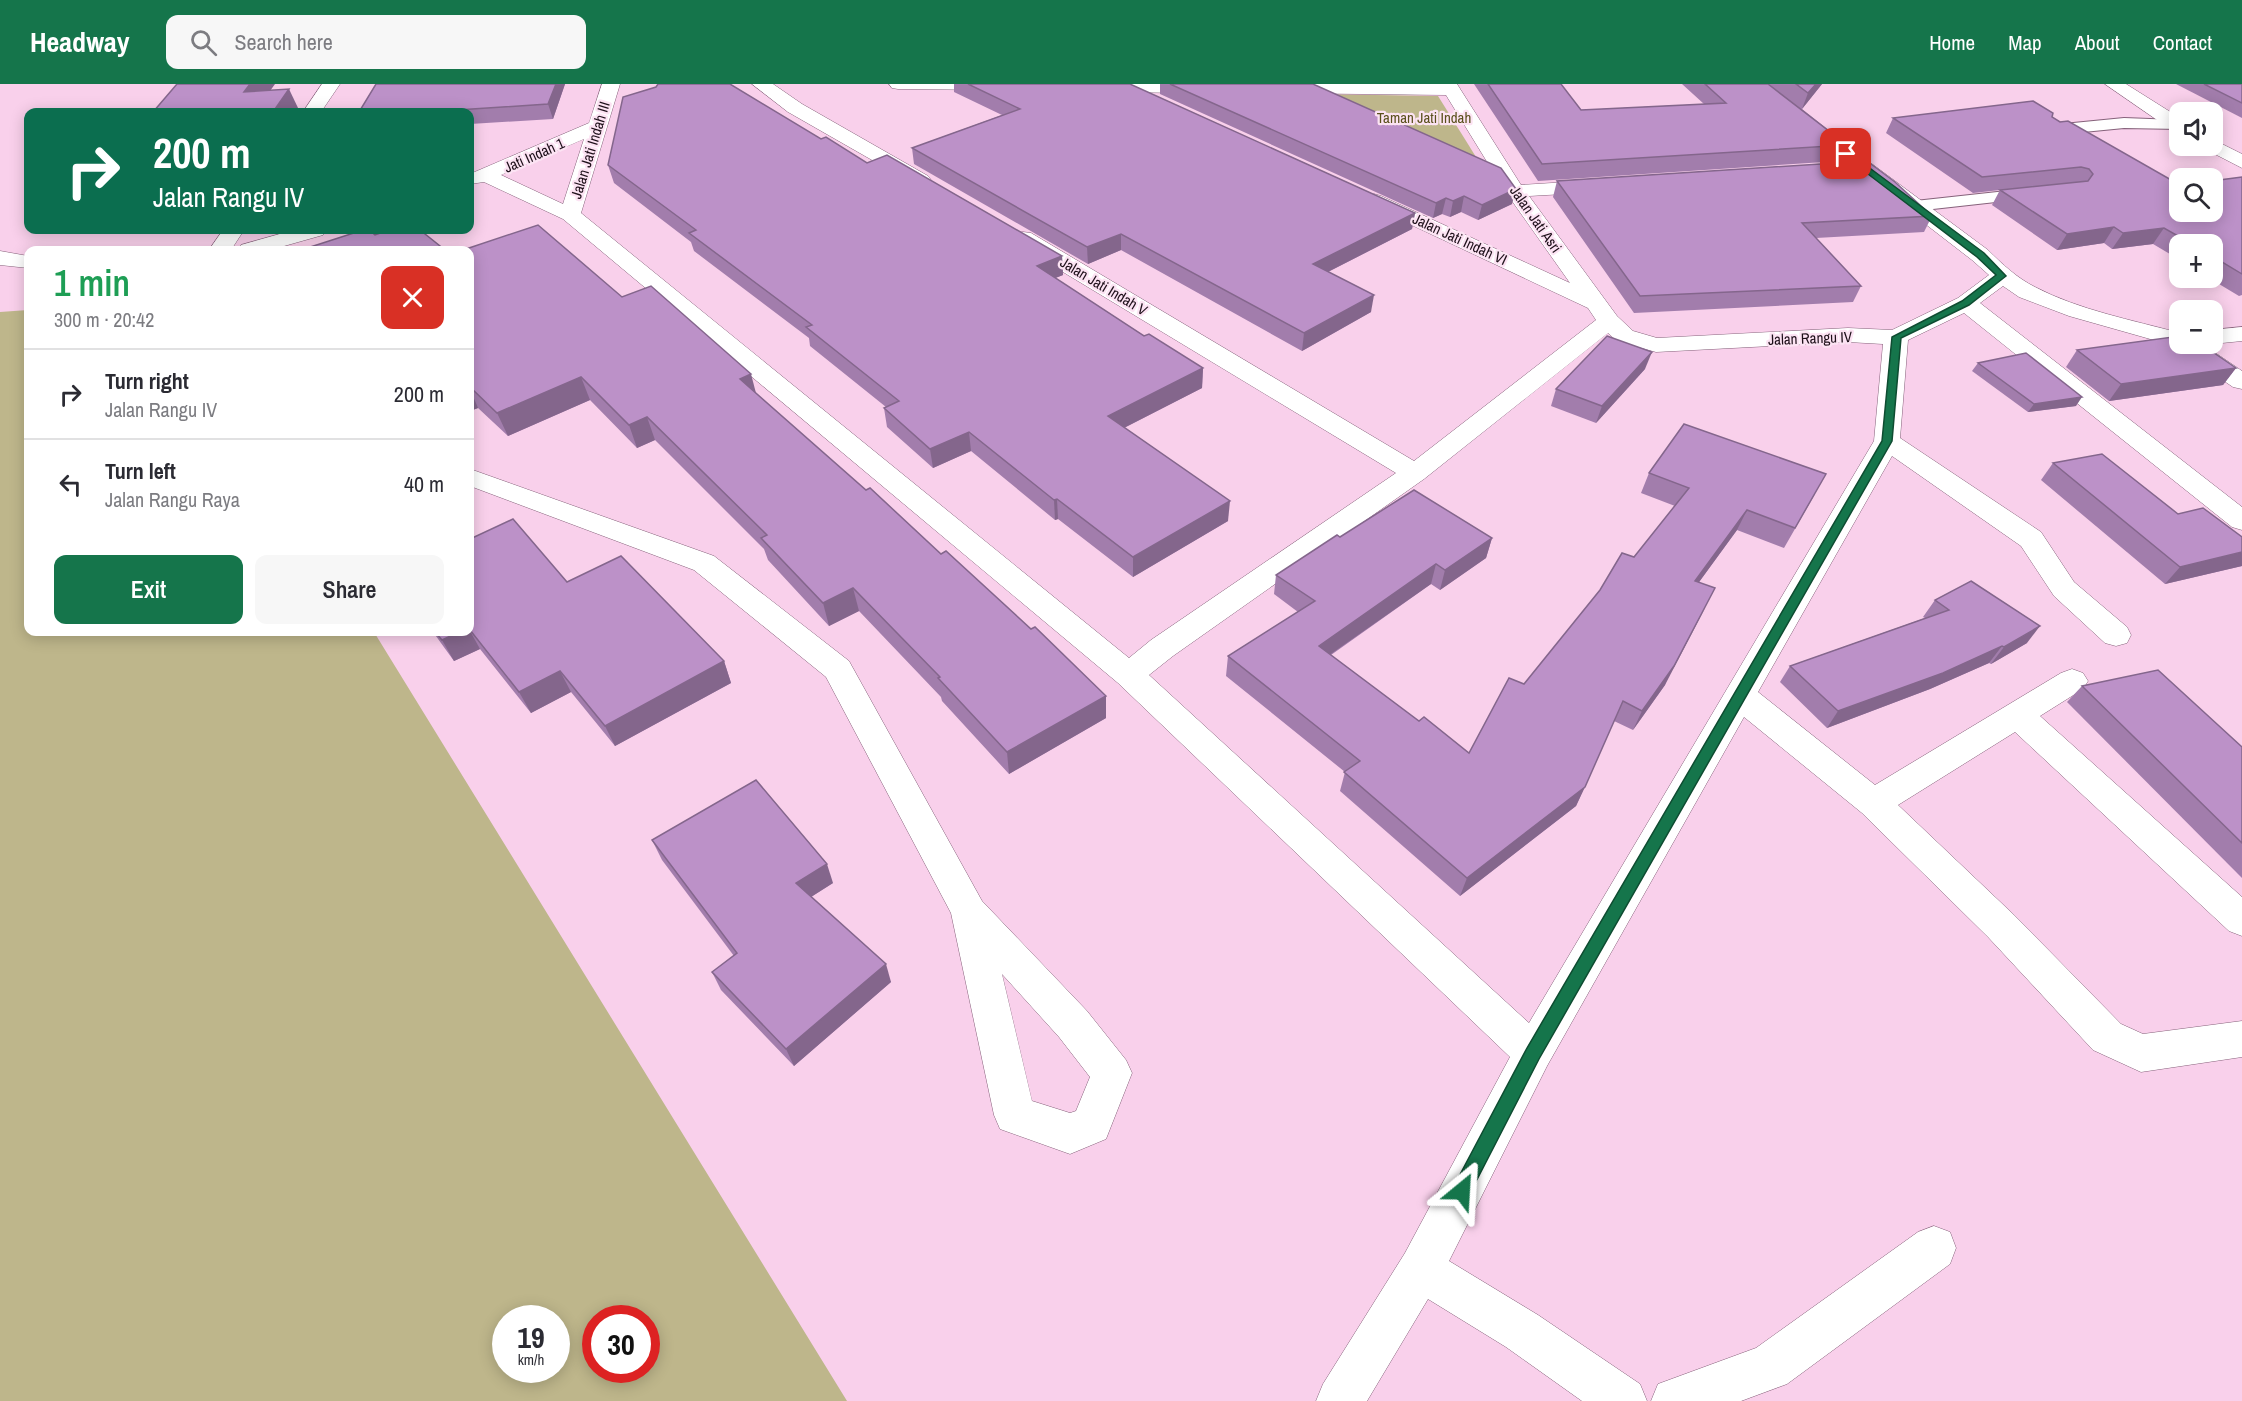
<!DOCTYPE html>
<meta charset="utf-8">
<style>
body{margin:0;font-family:"Archivo Narrow",sans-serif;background:#f7f7f7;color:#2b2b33;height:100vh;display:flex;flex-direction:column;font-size:22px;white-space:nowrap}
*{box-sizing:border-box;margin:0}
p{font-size:20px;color:#7c7c81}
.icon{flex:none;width:33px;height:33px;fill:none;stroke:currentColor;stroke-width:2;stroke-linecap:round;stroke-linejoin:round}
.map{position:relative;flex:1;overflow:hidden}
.side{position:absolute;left:24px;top:162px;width:450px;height:390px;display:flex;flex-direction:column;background:#fff;border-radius:12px;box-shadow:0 3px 15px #0003}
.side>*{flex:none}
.top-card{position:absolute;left:24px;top:24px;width:450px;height:126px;border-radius:12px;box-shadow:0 3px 15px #0003;background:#0b6e4f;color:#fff;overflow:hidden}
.controls{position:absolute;left:2169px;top:18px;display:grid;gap:12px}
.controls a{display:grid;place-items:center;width:54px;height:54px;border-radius:12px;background:#fff;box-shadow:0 3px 15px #0003;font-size:30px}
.speed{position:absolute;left:492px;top:1221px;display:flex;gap:12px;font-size:30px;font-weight:700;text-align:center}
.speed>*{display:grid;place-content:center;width:78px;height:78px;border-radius:50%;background:#fff;box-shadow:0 3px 15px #0003;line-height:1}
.speed small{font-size:15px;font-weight:400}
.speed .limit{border:9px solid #d22;background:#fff;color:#111}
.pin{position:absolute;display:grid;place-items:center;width:51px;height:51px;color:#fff;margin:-26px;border-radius:12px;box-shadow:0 3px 9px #0006}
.me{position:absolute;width:66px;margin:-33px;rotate:27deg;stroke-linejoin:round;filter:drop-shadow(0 0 4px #0008)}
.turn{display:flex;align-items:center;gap:21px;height:126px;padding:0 30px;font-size:27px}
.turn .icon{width:78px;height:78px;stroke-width:2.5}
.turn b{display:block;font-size:42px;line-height:51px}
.round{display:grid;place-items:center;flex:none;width:63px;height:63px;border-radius:12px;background:#f7f7f7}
.head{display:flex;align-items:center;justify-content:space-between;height:102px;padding:0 30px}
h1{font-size:36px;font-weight:600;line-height:45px;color:#1e9e55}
.button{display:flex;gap:12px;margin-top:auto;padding:12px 30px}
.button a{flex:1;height:69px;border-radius:12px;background:#15754b;color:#fff;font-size:24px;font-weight:600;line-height:69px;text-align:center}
.button a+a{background:#f7f7f7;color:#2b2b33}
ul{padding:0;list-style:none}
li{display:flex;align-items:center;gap:18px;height:90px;padding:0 30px;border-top:2px solid #e1e1e2}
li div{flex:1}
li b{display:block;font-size:22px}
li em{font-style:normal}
header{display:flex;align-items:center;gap:36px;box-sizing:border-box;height:84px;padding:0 30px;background:#15754b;color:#fff}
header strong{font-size:28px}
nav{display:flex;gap:33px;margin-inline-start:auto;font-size:21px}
.search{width:420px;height:54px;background:#f7f7f7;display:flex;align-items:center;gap:15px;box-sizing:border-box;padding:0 21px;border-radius:12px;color:#7c7c81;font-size:22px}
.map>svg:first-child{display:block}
.green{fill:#beb68b;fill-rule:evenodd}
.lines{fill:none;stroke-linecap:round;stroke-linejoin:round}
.lane-casing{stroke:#86627b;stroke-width:2}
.street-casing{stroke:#86627b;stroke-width:1}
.secondary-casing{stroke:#86627b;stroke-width:1}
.lane{fill:#fff;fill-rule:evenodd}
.street{fill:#fff;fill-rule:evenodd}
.secondary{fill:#fff;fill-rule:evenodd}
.wall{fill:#a27dac}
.shaded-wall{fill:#84668c}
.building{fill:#bc91c8;stroke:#84668c;stroke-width:1.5}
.route{fill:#15754b;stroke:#0e4c31;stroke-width:1.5}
.labels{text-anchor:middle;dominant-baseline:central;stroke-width:4.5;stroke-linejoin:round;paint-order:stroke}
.far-park-label{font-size:15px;fill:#594f1b;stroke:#fce3f3}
.far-street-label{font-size:15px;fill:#1d0f19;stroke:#fce3f3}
</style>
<header>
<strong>Headway</strong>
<div class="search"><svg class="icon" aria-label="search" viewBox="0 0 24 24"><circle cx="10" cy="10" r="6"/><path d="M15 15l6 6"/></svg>Search here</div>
<nav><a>Home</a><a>Map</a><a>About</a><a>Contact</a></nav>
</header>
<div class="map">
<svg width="2242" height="1317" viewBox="0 0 2242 1317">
<rect width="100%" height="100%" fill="#f9d0eb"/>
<!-- green -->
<g class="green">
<path d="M1313,10L1438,12L1481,81Z"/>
<path d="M28,226V548H374L847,1317H0V228ZM506,1234H556V1286H506ZM596,1234H646V1286H596Z"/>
</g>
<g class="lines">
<defs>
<g id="lane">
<path d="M2124,34L2176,36L2180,37V45L2124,44L2053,51L2045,46L2053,41Z"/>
<path d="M2035,104L2041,105L2044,109L2041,113L1915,127L1909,126L1906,122L1909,118L1915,117Z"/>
</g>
<g id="street">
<path d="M322,0H340L321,28H303Z"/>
<path d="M602,0H620L581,129L1129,574L1151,556L1396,389L1015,159L1012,154L1015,149L1023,148L1031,149L1414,377L1596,236L1588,224L1367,120L1364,116L1367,112L1374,110L1381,112L1570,199L1505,107L1446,11L1278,9L1272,8L1269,4L1272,0H1457L1521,101L1600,96L1607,98L1610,102L1607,106L1600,108L1529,112L1617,232L1633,247L1657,254L1848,244L1892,246L1958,214L1989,191L1972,176L1744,0H1764L1988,166C2002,180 2017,194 2035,203C2079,226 2132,236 2180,249V260H2202L2242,287V305L2233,303L2184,270L2182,264L2069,232L2019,213L2003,202L1980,219L2242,423V446L2232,443L1964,229L1908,256L1900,354L2041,448L2074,498L2127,543L2131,551L2127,559L2116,562L2105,559L2054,512L2021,462L1892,372L1758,608L1875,701L2061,589L2072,585L2083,589L2088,597L2083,605L2040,632L2242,813V852L2229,847L2015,648L1898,721L2014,831L2121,940L2143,950L2242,937V973L2141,988L2093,966L1988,853L1862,729L1744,633L1547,982L1449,1177L1538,1231L1640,1300L1647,1317H1582L1506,1263L1428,1215L1367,1317H1316L1323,1300L1405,1169L1510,973L1118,599L563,135L484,98L470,100V90L589,39ZM584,55L563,120L501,91ZM1608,249L1617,257L1656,268L1848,258L1883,260L1874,357L1529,939L1149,591L1173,572L1424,395Z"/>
<path d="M752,0H773L802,20L928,92L931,96L928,100H914L788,28Z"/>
<path d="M889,0H1006L1007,1L1004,5L998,6L898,5L892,4Z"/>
<path d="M1085,0H1211L1214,4L1211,8L1205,9L1092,8L1086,7L1083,3Z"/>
<path d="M223,146H244L231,166H209Z"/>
<path d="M294,146H326L323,151L270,166H238L241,161Z"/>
<path d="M0,167L28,172V184L0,181Z"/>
<path d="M2242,243V257L2212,260H2209H2212V246Z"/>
<path d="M470,385L714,472L849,577L982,817L1087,927L1126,976L1132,989L1106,1055L1070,1070L1000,1045L994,1031L951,829L826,593L694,486L470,402ZM1002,890L1059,953L1090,993L1076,1027L1070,1029L1032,1017Z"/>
<path d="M1934,1142L1950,1148L1956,1164L1950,1180L1787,1300L1741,1317H1651L1658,1300L1756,1264L1918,1148Z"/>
</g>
<g id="secondary">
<path d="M2105,0H2126L2180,34V49L2173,47Z"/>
<path d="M2212,55L2242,70V84L2205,65L2203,62H2212Z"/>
</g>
</defs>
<!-- lane casing -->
<use href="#lane" class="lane-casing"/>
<!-- street casing -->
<use href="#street" class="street-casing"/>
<!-- secondary casing -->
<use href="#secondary" class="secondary-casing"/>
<!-- lane -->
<use href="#lane" class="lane"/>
<!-- street -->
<use href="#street" class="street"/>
<!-- secondary -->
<use href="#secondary" class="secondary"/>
</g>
<!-- wall -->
<g class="wall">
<path d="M376,0H565L553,35L470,40V28H359Z"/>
<path d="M954,0H1130L1415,129L1412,145L1328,188L1371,228L1302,267L1121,166L1088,180L914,80L912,64L1002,31L954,8Z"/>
<path d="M1160,0H1313L1512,120L1478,136L1461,128L1450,133L1442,130L1433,134L1160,10Z"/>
<path d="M1474,0H1561L1581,26L1704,20L1682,0H1822L1802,25L1847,61L1840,77L1538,97Z"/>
<path d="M2176,0H2242V34Z"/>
<path d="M2052,33L2179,102L2242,93V211L2239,212L2209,194H2212V160H2180V176L2153,160L2112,165L2104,159L2057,166L1992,121L2000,106L1973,109L1886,49L1893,34Z"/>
<path d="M821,55L867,79L1062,172L1063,191L1055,194L1144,252L1203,284L1202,304L1124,344L1228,437L1133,493L1058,435L1055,436L971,367L933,384L887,343L884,324L886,323L810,262L809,254L694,167L691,158L614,99L608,81Z"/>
<path d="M1557,97L1932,132L1924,148L1816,154L1861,202L1853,218L1634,229L1553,113Z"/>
<path d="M470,166L622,213L756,309L1106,634L1009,690L942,617L941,613L859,527L829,542L768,476L764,465L655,356L637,364L590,316L508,352L478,324L470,327Z"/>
<path d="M2077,266L2236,284L2223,301L2109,317L2066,283Z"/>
<path d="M1978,279L2076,322L2028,328L1972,287Z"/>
<path d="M1645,285L1596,339L1551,322L1556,305Z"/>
<path d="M2053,379L2242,482L2165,500L2041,396Z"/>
<path d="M1649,389L1815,410L1784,464L1737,446L1699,498L1665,601L1633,646L1614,637L1576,722L1460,812L1340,707L1345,688L1226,592L1228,572L1298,528L1274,510L1276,491L1340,453L1492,454L1486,474L1440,506L1431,500L1331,571L1419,637L1469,669L1524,600L1634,473L1675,422L1641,409Z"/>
<path d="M470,455L567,498L724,577L731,599L615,662L571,608L531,629L480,565L454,577L433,548H470Z"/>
<path d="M1935,516L2027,559L1991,580L1989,579L1930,605L1827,644L1780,598L1790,582L1925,534L1923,533Z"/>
<path d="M2082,602L2242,663V794L2067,618Z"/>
<path d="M652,756L833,799L811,813L891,898L794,982L721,906L712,888L734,872L662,776Z"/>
</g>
<!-- shaded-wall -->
<g class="shaded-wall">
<path d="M250,0H275L255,28L244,8Z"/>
<path d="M556,0H565L553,35L548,20Z"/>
<path d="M1816,0H1822L1802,25L1808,9Z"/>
<path d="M289,5L299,26L297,28H273Z"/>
<path d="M1516,105L1512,120L1478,136L1482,121Z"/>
<path d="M1464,112L1461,128L1450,133L1453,117Z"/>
<path d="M1446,114L1442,130L1433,134L1436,119Z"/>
<path d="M1415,129L1412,145L1310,197L1313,180Z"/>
<path d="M2114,143L2104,159L2057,166L2067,150Z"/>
<path d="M2164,144L2153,160L2112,165L2123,149Z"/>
<path d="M1121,150V166L1088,180L1087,163Z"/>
<path d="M1062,172L1063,191L1038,201L1037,182Z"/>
<path d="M1374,211L1371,228L1302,267L1304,249Z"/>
<path d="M1652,268L1645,285L1596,339L1602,322Z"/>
<path d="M1203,284L1202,304L1108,352V332Z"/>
<path d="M2236,284L2223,301L2109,317L2121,300Z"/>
<path d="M751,290L757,313L740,295Z"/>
<path d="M581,293L590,316L508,352L497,329Z"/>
<path d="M470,305L478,324L470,327Z"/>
<path d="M2082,313L2076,322L2028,328L2034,320Z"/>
<path d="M647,333L655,356L637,364L629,341Z"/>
<path d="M969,348L971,367L933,384L930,365Z"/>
<path d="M1057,415L1058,435L1055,436L1054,416Z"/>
<path d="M1230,417L1228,437L1133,493V473Z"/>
<path d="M1747,426L1737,446L1686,516L1695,497Z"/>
<path d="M1492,454L1486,474L1440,506L1445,486Z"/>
<path d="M2242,468V482L2165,500L2180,483Z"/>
<path d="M1436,480L1431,500L1315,581L1319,562Z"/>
<path d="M853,504L859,527L829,542L823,519Z"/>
<path d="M1705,524L1665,601L1633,646L1642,627Z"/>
<path d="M2040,542L2027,559L1991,580L2004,563Z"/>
<path d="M470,547L480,565L454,577L442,556L459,548Z"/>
<path d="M2002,562L1989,579L1930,605L1827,644L1838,627Z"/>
<path d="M724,577L731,599L615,662L605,642Z"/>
<path d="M560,587L571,608L531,629L519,608Z"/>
<path d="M1106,612V634L1009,690L1007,668Z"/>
<path d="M1585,703L1576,722L1460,812L1467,794Z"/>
<path d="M827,780L833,799L803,818L796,799Z"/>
<path d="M886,880L891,898L794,982L786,965Z"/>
</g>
<!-- building -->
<g class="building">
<path d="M177,0H250L244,8L289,5L273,28H153Z"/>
<path d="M376,0H556L548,20L442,27V28H359Z"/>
<path d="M658,0H730L821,55L826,53L867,79L887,71L1062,172L1037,182L1144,252L1149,250L1203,284L1108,332L1230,417L1133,473L1057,415L1054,416L969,348L930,365L884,324L899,317L806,243L812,241L689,149L696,146L608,81L623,13L656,3Z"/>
<path d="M968,0H1130L1415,129L1313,180L1374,211L1304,249L1121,150L1087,163L912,64L1020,25Z"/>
<path d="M1170,0H1313L1501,84L1516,105L1482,121L1464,112L1453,117L1446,114L1436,119Z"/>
<path d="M1488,0H1561L1581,26L1726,19L1705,0H1768L1847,61L1542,80Z"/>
<path d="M1796,0H1816L1808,9Z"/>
<path d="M2204,0H2242V19Z"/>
<path d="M2033,17L2053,29L2052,33L2060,38L2068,37L2180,101V128H2212V97L2242,93V190L2212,172V160H2192L2164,144L2123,149L2114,143L2067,150L2000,106L2088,97L2093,90L2089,85L2081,83L1982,93L1893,34Z"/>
<path d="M1867,77L1895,98L1932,132L1802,139L1861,202L1640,212L1557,97Z"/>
<path d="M538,141L622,213L651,202L751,290L740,295L866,406L870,404L941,470L946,467L1031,545L1035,543L1106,612L1007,668L938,594L940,593L853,504L823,519L761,454L767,451L647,333L629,341L581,293L497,329L470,303V166H463Z"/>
<path d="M363,146H369L375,151L389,146H420L445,166H301Z"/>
<path d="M1607,252L1652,268L1602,322L1556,305Z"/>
<path d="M2180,252V260H2201L2236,284L2121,300L2077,266Z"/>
<path d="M2026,269L2082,313L2034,320L1978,279Z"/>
<path d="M1684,340L1826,390L1795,444L1747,426L1695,497L1715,504L1674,582L1642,627L1623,617L1585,703L1467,794L1344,688L1360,677L1228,572L1315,517L1276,491L1337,451L1340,453L1414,406L1492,454L1445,486L1436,480L1319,562L1419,637L1424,633L1469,669L1509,594L1524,600L1600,506L1622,469L1634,473L1689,404L1649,389Z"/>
<path d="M2102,370L2178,430L2203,424L2242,453V468L2180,483L2053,379Z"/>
<path d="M513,435L567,498L621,472L724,577L605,642L560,587L519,608L470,546V455Z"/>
<path d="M1971,497L2040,542L2004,563L2002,562L1943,589L1838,627L1790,582L1949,526L1935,516Z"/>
<path d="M435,548H459L442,556Z"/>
<path d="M2158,586L2242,663V759L2082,602Z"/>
<path d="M756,696L827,780L796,799L886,880L786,965L712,888L737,869L652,756Z"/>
</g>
<!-- route -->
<path class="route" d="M1843,68H1848L1984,169L2006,192L1969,221L1901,254L1892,357L1539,975L1468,1113L1462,1116L1455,1113L1453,1107L1455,1100L1527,964L1882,357L1892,253L1962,217L1996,191L1977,173L1843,71Z"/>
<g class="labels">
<!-- far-park labels -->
<g class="far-park-label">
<text x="1424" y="33">Taman Jati Indah</text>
</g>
<!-- far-street labels -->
<g class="far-street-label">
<text transform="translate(590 66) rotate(-73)">Jalan Jati Indah III</text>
<text transform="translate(534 71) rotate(-24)">Jati Indah 1</text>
<text transform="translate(1536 135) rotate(55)">Jalan Jati Asri</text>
<text transform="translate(1460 155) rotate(25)">Jalan Jati Indah VI</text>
<text transform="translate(1104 202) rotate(31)">Jalan Jati Indah V</text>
<text transform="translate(1810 254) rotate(-2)">Jalan Rangu IV</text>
</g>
</g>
</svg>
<div class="controls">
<a><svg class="icon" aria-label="sound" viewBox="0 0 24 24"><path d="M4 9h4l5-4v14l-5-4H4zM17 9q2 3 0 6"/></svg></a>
<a><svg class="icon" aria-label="search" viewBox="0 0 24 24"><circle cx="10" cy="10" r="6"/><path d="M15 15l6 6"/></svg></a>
<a>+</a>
<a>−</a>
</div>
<div class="speed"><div>19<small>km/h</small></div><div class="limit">30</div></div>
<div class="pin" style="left:1846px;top:70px;background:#d93025"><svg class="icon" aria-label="arrive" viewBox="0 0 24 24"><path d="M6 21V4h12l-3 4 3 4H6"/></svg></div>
<svg class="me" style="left:1462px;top:1107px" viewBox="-20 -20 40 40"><path d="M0-17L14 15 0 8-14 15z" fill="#15754b" stroke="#fff" stroke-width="4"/></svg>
<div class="top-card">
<div class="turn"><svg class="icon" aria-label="right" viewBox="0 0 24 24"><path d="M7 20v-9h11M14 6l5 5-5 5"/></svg><div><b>200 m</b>Jalan Rangu IV</div></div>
</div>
<section class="side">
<div class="head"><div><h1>1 min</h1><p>300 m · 20:42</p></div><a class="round" style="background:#d93025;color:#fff"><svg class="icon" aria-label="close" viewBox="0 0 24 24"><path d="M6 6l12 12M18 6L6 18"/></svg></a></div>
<ul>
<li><svg class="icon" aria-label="right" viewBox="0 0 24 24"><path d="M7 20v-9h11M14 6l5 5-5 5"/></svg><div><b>Turn right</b><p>Jalan Rangu IV</p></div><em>200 m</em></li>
<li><svg class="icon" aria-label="left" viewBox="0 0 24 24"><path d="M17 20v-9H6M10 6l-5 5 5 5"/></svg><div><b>Turn left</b><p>Jalan Rangu Raya</p></div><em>40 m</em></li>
</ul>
<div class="button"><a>Exit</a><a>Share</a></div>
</section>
</div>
